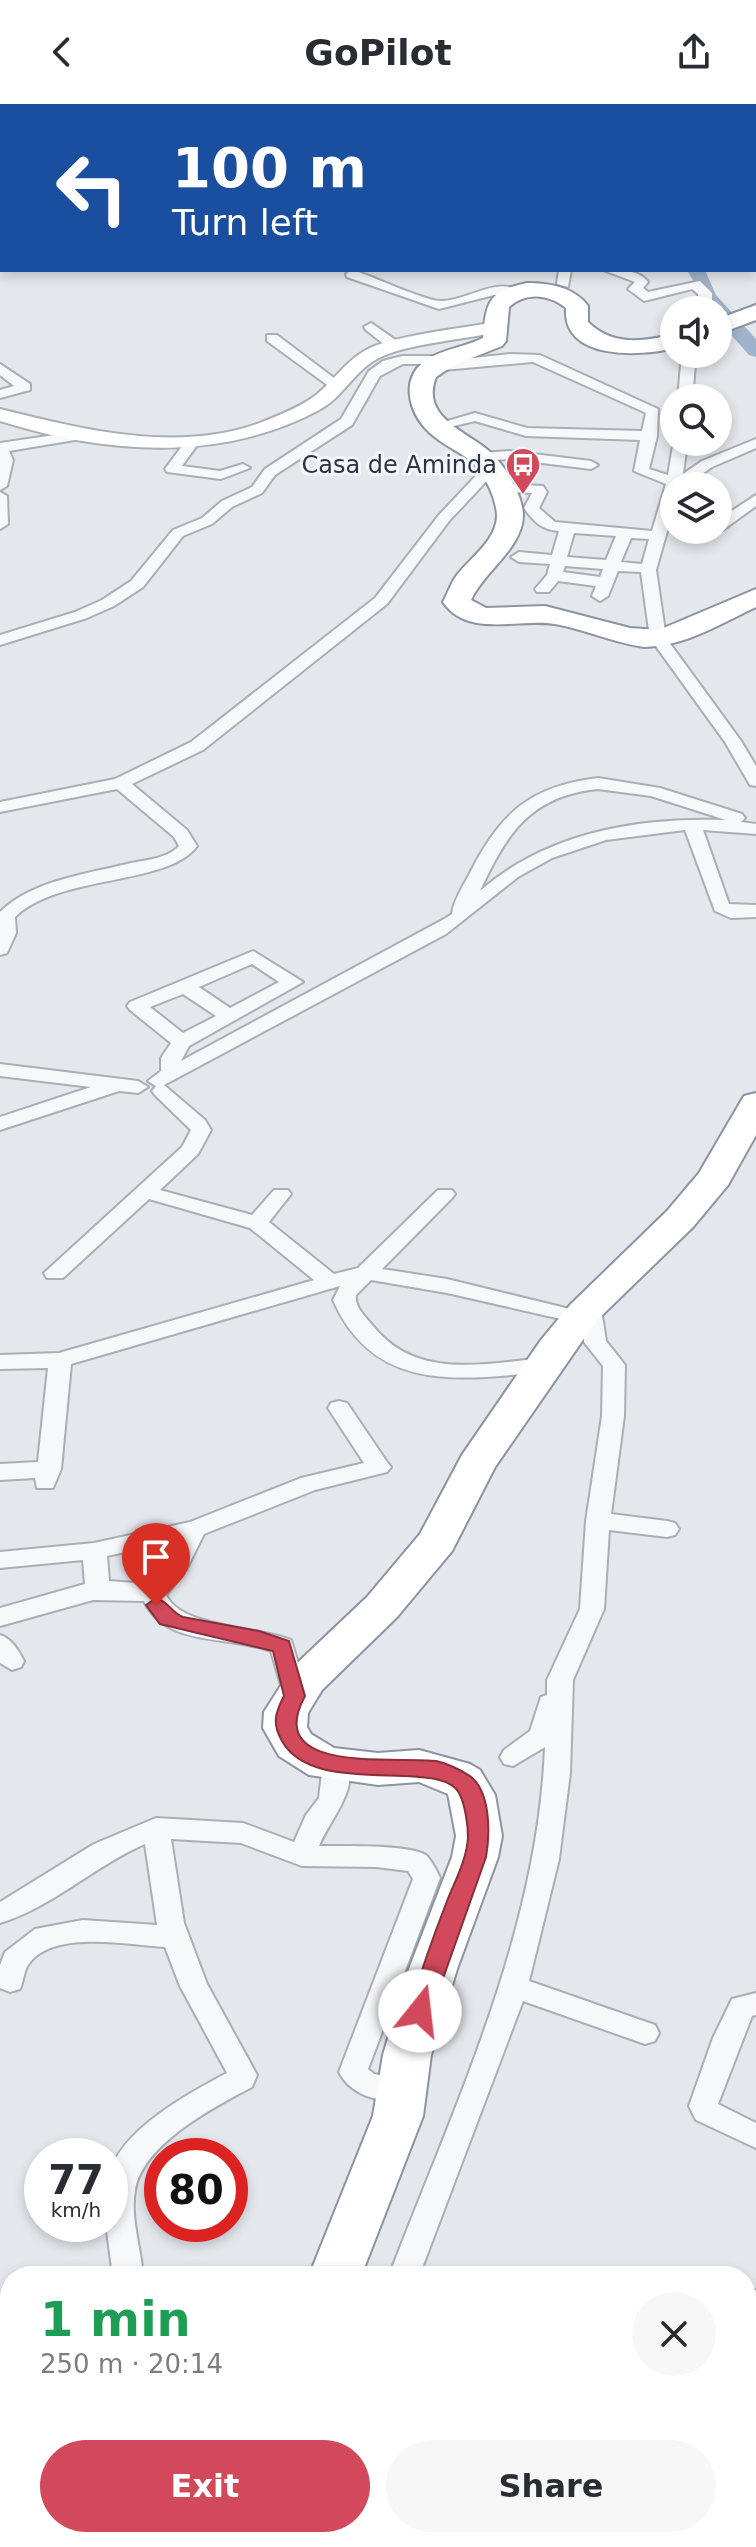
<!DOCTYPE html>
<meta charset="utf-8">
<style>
body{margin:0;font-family:"DejaVu Sans",sans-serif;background:#f7f7f7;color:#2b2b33;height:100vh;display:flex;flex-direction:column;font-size:30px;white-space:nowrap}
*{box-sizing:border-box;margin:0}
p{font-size:26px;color:#7c7c81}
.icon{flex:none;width:44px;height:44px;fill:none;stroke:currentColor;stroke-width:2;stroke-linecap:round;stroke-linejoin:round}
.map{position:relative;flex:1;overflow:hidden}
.panel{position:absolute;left:0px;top:2162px;width:756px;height:282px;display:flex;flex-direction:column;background:#fff;border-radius:32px 32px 0 0;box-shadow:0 4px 12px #0003}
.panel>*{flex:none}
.banner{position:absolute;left:0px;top:0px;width:756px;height:168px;box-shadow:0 4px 12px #0003;background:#1a4fa0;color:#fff;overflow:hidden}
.buttons{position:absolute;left:660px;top:192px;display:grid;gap:16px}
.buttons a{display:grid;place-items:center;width:72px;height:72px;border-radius:50%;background:#fff;box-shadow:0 4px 12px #0003;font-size:40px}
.speed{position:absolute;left:24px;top:2034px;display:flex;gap:16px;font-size:40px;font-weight:700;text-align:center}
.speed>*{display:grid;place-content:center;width:104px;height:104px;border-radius:50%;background:#fff;box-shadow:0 4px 12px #0003;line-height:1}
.speed small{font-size:20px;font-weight:400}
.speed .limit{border:12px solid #d22;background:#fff;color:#111}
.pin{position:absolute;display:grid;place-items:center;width:68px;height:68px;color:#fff;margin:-82px -34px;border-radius:50% 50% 50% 0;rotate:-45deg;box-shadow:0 0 8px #0007}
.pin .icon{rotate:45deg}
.me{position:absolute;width:88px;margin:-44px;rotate:16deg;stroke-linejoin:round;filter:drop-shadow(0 0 6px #0008)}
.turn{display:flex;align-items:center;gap:28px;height:168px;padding:0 40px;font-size:36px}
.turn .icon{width:104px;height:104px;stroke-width:2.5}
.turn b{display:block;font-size:56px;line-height:68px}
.round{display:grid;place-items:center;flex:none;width:84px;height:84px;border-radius:42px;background:#f7f7f7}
.summary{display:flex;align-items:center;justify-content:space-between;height:136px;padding:0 40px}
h1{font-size:48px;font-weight:600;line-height:60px;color:#1e9e55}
.cta{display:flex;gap:16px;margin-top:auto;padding:16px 40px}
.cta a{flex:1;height:92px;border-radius:48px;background:#d1495b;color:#fff;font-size:32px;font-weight:600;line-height:92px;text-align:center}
.cta a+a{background:#f7f7f7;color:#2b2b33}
header{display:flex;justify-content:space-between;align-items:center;height:104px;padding:0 40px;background:#fff;font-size:36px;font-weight:600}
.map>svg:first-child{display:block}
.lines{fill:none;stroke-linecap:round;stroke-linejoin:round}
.river{fill:#9fb4cc;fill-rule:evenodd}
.street-casing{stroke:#a9aeb7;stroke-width:4}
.secondary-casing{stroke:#a9aeb7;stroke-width:4}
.highway-casing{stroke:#8b94a3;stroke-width:4}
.street{fill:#f7f8fa;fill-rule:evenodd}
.secondary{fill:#fff;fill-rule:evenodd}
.highway{fill:#fff;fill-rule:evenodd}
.route{fill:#d1495b;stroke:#882f3b;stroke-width:2}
.labels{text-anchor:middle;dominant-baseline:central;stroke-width:6;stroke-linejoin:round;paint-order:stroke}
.far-poi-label{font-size:24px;fill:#2b3445;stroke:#f4f6f9;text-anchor:end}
</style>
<header><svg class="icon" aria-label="back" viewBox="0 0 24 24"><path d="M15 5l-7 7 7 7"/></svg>GoPilot<svg class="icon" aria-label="share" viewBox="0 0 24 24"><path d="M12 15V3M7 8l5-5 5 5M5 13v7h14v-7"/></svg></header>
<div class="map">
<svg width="756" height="2443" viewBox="0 0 756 2443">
<rect width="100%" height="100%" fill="#e4e7ec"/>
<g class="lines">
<!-- river -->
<g class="river">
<rect x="0" y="119" width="2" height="10"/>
<path d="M687,166H705L716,191L756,235V253L749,251L718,216V206H709L697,192V183Z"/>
</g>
<defs>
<g id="street">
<path d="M336,0H358L360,2H338Z"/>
<path d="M576,0H599L601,2H578Z"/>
<path d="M663,0H685L687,2H665Z"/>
<path d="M747,0H756V4L745,2Z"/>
<rect x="754" y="21" width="2" height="6"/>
<path d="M754,70L756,71V79L754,78Z"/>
<path d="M352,166C373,172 422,196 440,197C467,198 498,170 524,189L517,193L494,191L439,205L347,173L346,170Z"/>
<path d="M559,166H571L568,183L557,180Z"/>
<path d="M603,166C618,166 639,165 648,178L643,184L648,188L700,177L712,189V206H698V190L692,185L644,197L628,185L635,178Z"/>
<path d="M371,219L400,239V245H390L366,226L364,223Z"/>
<path d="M267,231H277L342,280L330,283L267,237Z"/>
<path d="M511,250L540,251L658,305L657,332L649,365L668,371L674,336L687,338L683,370L702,357L756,335V344L712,363L684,382H674V403L656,466L666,534L741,637L756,662V682L750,681L725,638L650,534L641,468L618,467L608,492L600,497L592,492L596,482L558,477L549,488H537L535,485L547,471L550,460L519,458L511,453L519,448L552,451L559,427C542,426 534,418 524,404L532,389L496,387V381L501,380L543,382L547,388L539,404L555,418L652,427L666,380L634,367L640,336L526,332L475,317L437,326L430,322L475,309L527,324L642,327L646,309L642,307L533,258L432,267L427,266V260H403L380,272L352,321L275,371L262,389L232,403L212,420L183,432L143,483L114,502L87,514L0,541V531L75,508L102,496L131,477L173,426L202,414L222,397L252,383L265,365L341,315L369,267L383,257L402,252H447L454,256ZM574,429L616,432L606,456L567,453ZM631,434L649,435L642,460L621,458ZM565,462L603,465L600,473L563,468Z"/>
<path d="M682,250H696L692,294H678Z"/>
<path d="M0,260L30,280V286L0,294V286L14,282L0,271Z"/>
<path d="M88,326L93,327V333L9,347L13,356L7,382L0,386V339Z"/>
<path d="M193,333L200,337L182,362L220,367L243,360L250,364L221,375L167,368L165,365L188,334Z"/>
<path d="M509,347L591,357L598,361L591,365L509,355L481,357L474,353L481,349Z"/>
<path d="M491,360L498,364L496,367L449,417L387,500L203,646L132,680L187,726L197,742C168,782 59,770 15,813L16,829L7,849L0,851V808C31,777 86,770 127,760C144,756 167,755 179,742L174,733L117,685L0,708V698L115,675L191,638L375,494L439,411L486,361Z"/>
<path d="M0,388L7,392L8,420L0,425Z"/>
<path d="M756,391V402L723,426H713H718V416Z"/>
<path d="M598,674L660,684L742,710L745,714L741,718L756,720V730L703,726L729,800L756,801V813L731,814L715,807L685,726L606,736L552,754L518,773L446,830L164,981L205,1016L211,1026L198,1050L160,1086L252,1111L274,1086H288L291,1090L269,1118L334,1170L358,1164L438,1086H452L455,1090L452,1094L382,1165L447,1175L574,1206L583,1202L602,1211L606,1237L625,1261L624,1312L611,1410L667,1417L675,1419L679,1425L675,1431L667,1433L609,1426L604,1505L573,1576L570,1669L559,1755L529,1877L655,1921L659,1929L655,1937L645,1940L523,1897L419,2172H389C454,2002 538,1828 545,1643L513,1662L504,1660L500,1653L504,1646L530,1627L541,1593L547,1591V1576L580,1505L586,1417L602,1312L603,1262L584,1238L583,1220L447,1189L371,1176L356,1191C354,1203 366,1213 373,1222C417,1277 485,1259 546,1254L554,1256L557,1261L554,1266L546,1268C461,1275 375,1291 333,1196L340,1182L71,1260L61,1365L53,1384H37L35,1374L0,1376V1360L38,1358L48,1264L0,1265V1251L59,1249L314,1176L250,1124L149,1095L63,1174H47L44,1169L182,1043L191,1026L155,991L152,987L156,982L148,977L161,967V954L171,939L130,906L127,902L130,898L253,847L303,878L189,942L181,957L446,814L452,810C453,798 463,782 469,771C499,710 530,682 598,674ZM598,685L651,692L726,716C639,713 547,728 480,787C507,729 530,692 598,685ZM252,860L279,878L230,904L199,883ZM183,890L216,912L183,929L150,903Z"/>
<path d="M0,960L138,977L148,983L138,989L119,987L0,1026V1013L91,983L0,972Z"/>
<path d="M339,1297L347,1299L387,1358L391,1363L387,1368L315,1386L204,1430L187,1464L166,1491C182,1524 255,1522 291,1536L308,1592L304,1598L295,1601L286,1598L271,1547C229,1531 167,1544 144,1497L93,1496L0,1522V1504L85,1480L83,1456L0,1464V1448L94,1439L190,1418L301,1374L364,1359L328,1304L331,1299ZM177,1437L147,1480L109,1477L107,1452Z"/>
<path d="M0,1531C12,1535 18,1546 24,1557L21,1563L12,1566L0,1559Z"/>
<path d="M336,1650L345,1653C362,1683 329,1716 319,1742C339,1742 413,1740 427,1752C432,1758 437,1767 440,1774L368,1965L374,1970L414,1977L418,1985L414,1993C388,2002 352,1994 339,1968L413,1775L408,1767L376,1763L302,1762L241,1739L171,1735L184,1819L207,1880L257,1971L252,1983C214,2003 143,2040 135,2086C130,2114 141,2144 143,2172H113L106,2120H110C110,2104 107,2085 110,2070C120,2026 191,1988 227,1969L180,1882L165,1843C128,1841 52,1825 28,1861C24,1867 23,1878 20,1885L10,1888L0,1884V1861L5,1848L35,1825L83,1816L157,1821L145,1740C94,1762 53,1803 0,1819V1798L94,1740L156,1714L243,1719L294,1738L306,1711L319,1694L323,1660L327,1653Z"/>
<path d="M756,1889V1911L752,1912L718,2000L756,2019V2044L696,2016L689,2002L713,1934L732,1895Z"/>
<path d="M756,2186V2241L746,2245V2189Z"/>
<path d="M0,2201L10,2204V2235L0,2232Z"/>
<path d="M756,2372V2405L746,2409V2376Z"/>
<path d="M746,2425L756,2443H721L717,2434H746Z"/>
<path d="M407,2434H439L435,2443H403Z"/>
<path d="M657,2434H699L695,2443H653Z"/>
</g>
<path id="secondary" d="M496,218L505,223L502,227C468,235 413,239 383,252C356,263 344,293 319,306C220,359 104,350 0,317V305C80,325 176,349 257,320C275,313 296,305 312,294C332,280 343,259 366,246C390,232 465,224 496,218Z"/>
<g id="highway">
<path d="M681,0H703L680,2Z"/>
<rect x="754" y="88" width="2" height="14"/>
<path d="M527,179C550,179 574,183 588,202V218C612,242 643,238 674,230V244C639,253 562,256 566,204C548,190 526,188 509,203L506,237L502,242L454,261L436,273C420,313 466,327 489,347C504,360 523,391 523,412C522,445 483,468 471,496L486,504L545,502L630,524L659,526L756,485V503C720,520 686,542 644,543C615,539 589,527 560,521C523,512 469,536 443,498C448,489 451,479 457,471C471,453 497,436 497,411C496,395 486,373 475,361C462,348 444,342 430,329C409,310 399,275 426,256C443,245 465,243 483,234C486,197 489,187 527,179Z"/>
<path d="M756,201V216L718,230V215Z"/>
<path d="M756,989V1031L728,1081L693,1123L596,1217L495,1363L452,1447L397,1513L322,1586L308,1609L307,1623L311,1630L334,1644L378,1649L419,1646L470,1660L480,1666L495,1691L502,1732L498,1753L457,1865L431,1951L423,2012L361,2172H309L373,2012L383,1951L409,1865L452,1753L456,1732L448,1690L419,1678L378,1681L309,1671L279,1652L263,1624L264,1608L292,1564L367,1493L420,1430L462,1351L541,1236L570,1201L667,1107L699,1069L744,992Z"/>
<rect x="249" y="2434" width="56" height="9"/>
</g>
</defs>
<!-- street casing -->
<use href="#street" class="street-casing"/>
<!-- secondary casing -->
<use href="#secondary" class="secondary-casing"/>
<!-- highway casing -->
<use href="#highway" class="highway-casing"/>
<!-- street -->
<use href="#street" class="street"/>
<!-- secondary -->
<use href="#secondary" class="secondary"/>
<!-- highway -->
<use href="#highway" class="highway"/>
</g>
<!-- route -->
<path class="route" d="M156,1494C168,1497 172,1509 183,1513L259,1527L289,1537L305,1592C262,1671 395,1652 436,1657C446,1659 461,1666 470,1672C491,1688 490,1730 486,1753L429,1914L420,1916L412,1914L409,1907C420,1870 433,1833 447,1797C455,1777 467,1755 468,1733C468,1721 465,1701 460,1691C444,1651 315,1696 282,1637C272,1620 275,1609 284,1592L273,1547L160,1520L146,1501Z"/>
<!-- icons -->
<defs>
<symbol id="bus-pin" viewBox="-11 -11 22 30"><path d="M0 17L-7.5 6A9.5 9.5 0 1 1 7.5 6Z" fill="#d1495b" stroke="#f4f6f9"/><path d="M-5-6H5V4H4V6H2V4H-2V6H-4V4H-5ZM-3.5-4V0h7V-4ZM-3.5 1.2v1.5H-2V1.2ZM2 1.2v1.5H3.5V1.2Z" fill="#fff"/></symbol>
</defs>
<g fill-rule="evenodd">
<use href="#bus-pin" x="503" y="341" width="40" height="54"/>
</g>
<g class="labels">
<!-- far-poi labels -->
<g class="far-poi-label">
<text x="497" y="361">Casa de Aminda</text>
</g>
</g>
</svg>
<div class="buttons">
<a><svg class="icon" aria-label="sound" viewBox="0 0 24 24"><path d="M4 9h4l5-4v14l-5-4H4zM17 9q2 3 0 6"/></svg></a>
<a><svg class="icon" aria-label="search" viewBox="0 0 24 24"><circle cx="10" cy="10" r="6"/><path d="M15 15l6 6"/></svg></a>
<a><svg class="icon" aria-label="layers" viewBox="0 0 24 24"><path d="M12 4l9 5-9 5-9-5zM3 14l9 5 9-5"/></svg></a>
</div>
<div class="speed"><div>77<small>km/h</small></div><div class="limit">80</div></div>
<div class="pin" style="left:156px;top:1501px;background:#d93025"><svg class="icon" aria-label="arrive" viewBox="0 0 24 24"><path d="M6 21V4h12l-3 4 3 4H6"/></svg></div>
<svg class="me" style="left:420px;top:1907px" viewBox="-20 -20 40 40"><circle r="19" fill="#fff"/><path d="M0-13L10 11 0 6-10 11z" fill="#d1495b"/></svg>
<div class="banner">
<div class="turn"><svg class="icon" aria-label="left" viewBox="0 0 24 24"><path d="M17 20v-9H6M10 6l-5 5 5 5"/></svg><div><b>100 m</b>Turn left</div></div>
</div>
<section class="panel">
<div class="summary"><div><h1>1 min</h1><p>250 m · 20:14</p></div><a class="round"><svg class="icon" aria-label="close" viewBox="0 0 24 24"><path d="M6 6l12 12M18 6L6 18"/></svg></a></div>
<div class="cta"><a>Exit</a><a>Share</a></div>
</section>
</div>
